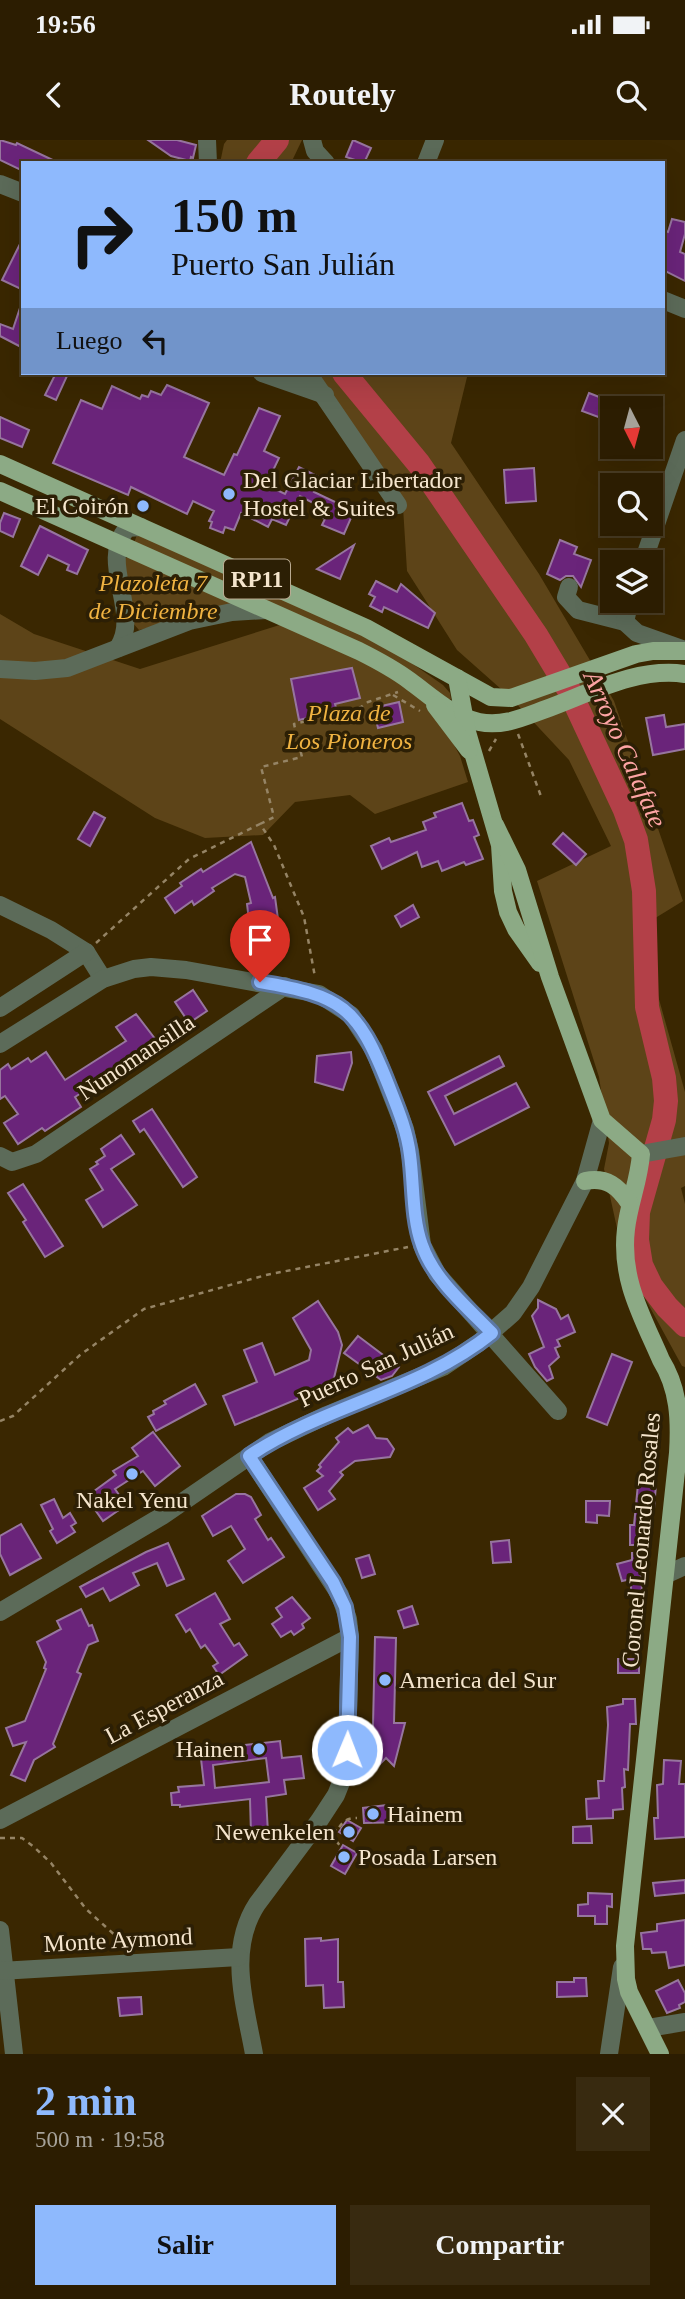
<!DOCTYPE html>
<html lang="es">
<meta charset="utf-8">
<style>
body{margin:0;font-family:Georgia,serif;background:#382a10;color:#f1f3f6;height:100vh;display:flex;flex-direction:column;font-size:26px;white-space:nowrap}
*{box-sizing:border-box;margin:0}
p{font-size:23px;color:#a6a299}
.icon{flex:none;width:38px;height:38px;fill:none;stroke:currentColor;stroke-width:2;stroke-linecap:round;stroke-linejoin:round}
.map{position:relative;height:1914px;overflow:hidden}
.panel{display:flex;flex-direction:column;background:#2c1d01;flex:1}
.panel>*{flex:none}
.hud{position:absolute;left:21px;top:21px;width:644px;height:214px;border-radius:0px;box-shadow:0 7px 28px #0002,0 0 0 2px #483b23;background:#8eb9fd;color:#111;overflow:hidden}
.needle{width:46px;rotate:174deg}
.buttons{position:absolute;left:600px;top:256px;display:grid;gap:14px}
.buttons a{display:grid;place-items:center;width:63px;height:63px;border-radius:0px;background:#2c1d01;box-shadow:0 7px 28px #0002,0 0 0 2px #483b23;font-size:35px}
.pin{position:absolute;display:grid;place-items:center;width:60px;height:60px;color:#fff;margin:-72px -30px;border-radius:50% 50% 50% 0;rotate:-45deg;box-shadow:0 0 7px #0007}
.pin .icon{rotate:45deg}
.me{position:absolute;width:77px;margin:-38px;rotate:1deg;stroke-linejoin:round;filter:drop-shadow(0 0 5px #0008)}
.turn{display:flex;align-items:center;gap:24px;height:147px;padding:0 35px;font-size:32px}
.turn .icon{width:91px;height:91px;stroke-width:2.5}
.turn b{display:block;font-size:49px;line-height:60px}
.then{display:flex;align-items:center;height:66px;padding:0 35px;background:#0003;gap:14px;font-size:26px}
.round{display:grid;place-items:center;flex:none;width:74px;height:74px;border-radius:0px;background:#382a10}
.summary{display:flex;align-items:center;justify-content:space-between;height:119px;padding:0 35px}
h1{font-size:42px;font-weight:600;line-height:52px;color:#8eb9fd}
.cta{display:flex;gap:14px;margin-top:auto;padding:14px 35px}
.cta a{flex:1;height:80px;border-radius:0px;background:#8eb9fd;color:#111;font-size:28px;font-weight:600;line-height:80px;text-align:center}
.cta a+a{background:#382a10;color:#f1f3f6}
.status{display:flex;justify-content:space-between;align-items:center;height:49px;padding:0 35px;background:#2c1d01;direction:ltr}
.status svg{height:19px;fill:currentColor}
header{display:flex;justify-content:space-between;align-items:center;height:91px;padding:0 35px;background:#2c1d01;font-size:32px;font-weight:600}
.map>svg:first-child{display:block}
.green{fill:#5d4418}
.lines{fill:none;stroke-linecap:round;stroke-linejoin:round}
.river{stroke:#b34048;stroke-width:24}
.building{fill:#6a247a;stroke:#97759f;stroke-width:2;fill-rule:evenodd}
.path{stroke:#958465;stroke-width:2.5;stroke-dasharray:5 5;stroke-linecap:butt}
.minor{stroke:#5c6b59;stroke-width:18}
.major{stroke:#8caa85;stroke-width:18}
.route-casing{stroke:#5c78a4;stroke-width:18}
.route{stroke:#8eb9fd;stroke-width:12}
.poi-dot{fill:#8eb9fd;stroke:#2c1f05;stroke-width:2.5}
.labels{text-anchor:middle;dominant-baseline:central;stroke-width:7;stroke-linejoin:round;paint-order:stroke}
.shield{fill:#2c1f05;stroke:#b9aa91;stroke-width:2}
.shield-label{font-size:23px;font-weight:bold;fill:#f5e5cd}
.poi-label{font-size:24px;fill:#f5e5cd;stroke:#2c1f05;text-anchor:start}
.park-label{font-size:24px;font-style:italic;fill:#f0b342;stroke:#2c1f05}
.street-label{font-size:24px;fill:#f5e5cd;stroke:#2c1f05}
.water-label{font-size:26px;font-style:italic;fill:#fea4a4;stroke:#2c1f05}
</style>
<div class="status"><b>19:56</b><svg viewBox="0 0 49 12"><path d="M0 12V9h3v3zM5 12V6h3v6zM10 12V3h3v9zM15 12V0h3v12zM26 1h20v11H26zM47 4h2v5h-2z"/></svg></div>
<header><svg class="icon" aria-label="back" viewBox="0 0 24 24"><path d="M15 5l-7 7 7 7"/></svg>Routely<svg class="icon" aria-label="search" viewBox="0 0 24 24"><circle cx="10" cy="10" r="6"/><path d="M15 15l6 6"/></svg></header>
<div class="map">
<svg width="685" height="1914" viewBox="0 0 685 1914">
<rect width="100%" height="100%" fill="#3a2701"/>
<!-- green -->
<g class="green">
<path d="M227,0H302L291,23H220L224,4Z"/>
<path d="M274,233H468L451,303L539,434L614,561L683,761L639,788L685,952V1046L681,1048L685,1064V1227L682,1226L624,1120L604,1029L609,1003L599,937L537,741L611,706L569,620L511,558L457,510L407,431L403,367L326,252Z"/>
<path d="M138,392L384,504L443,545L450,553L451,559H444L334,491L134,403Z"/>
<path d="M125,418H130L239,466L139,490L132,482L123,420Z"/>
<path d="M0,474L34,494L140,529L286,483L410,546L440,579L460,616L468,642L375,674L350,655L295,662L263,695L205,698L155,678L0,579Z"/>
</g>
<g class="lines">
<!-- river -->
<g class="river">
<path d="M258,23L277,0"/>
<path d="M344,233L419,324L536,495L569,550L625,670L636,700L644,751L647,867L664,938L666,961L664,980L638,1072L637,1100L641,1125L651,1146L667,1167L685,1185"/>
</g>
</g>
<!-- building -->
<g class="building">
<path d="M0,0L16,5L17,3L59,23H23V31L0,20Z"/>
<path d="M148,0H177L196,5L193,18L191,17L190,21L171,16Z"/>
<path d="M353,0L371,8L364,23L346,17Z"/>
<path d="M672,79L685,82V94L680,112L685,114V141L663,130V90L668,92Z"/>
<path d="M23,98V150L2,140Z"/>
<path d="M21,165L23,166V208L0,196V184L13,189Z"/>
<path d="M56,233L67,236L56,260L45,255Z"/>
<path d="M167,245L209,263L184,317L224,335L234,314L237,315L259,268L280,276L264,311L279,318L266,345L285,354L299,327L321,338L314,352L354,371L344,394L322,385L325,379L317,375L321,367L300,356L286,385L272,379L268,387L241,373L234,390L225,387L223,393L210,388L212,382L209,381L214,371L193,361L187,374L131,347L128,355L53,323L81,260L102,269L112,246L140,259L142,255L148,257L151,251L161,255Z"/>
<path d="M589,253L612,262V282L582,271Z"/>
<path d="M0,277L29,290L22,307L0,298Z"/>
<path d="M534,328L536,361L506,363L504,330Z"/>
<path d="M4,373L20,379L13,397L0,391V383Z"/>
<path d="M40,386L88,410L77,434L67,430L69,425L48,415L38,435L21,426Z"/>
<path d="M560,400L577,407L574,414L591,420L581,447L573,436H566L560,440L547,434Z"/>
<path d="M354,405L340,439L317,429Z"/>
<path d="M376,441L397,452L401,444L435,473L428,488L384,467L382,472L370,466L375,457L369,454Z"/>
<path d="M352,528L360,558L335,564L337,571L299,580L291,539Z"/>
<path d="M399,562L403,582L378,588L373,568Z"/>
<path d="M664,575L666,587L685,584V609L653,615L646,578Z"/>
<path d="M462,663L469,681L473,680L479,695L474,697L483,719L466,725L464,722L442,731L438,721L422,727L417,712L382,729L371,706L389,698L391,702L426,690L423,682L436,677L434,673Z"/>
<path d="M94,672L105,678L90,706L78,699Z"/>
<path d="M563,693L586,714L576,725L553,704Z"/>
<path d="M251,702L273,758L275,757L281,801L259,805L254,779L249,780L247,764L251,763L245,737L235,734L212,748L214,751L194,765L192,761L175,773L165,758L182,746L180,743L201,729L203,732Z"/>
<path d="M413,765L419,777L401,787L395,776Z"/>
<path d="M193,850L207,871L189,883L175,862Z"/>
<path d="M136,874L156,900L127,923L75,957L81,967L45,991L42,988L18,1004L4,983L18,974L5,956L0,959V930L8,924L11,929L28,918L31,922L46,912L65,940L126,901L116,887Z"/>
<path d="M351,912L352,923L343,950L315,942L317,916Z"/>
<path d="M499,916L504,926L445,956L454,974L516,943L529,967L455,1005L428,952Z"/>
<path d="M152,969L197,1037L183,1047L144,989L140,992L133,981Z"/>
<path d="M121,995L134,1014L111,1029L137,1065L103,1087L86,1060L103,1050L90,1029L98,1024L96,1022L105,1016L101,1009Z"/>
<path d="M23,1044L63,1106L45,1117L23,1082L26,1080L8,1053Z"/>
<path d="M538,1160L556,1169L561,1179L568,1175L575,1192L557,1200L560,1206L555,1208L559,1217L549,1226L553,1238L547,1241L535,1227L529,1214L544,1207L532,1176L538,1168Z"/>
<path d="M318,1161L338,1192L342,1205L334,1238L324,1248L235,1285L223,1256L257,1242L244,1210L262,1203L275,1235L309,1220L311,1210L293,1178Z"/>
<path d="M358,1196L399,1227L392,1236L381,1240L344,1213Z"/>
<path d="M612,1214L632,1222L607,1285L587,1277Z"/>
<path d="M195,1244L206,1264L156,1291L148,1277L154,1274L153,1271L166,1264L164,1261Z"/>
<path d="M368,1285L376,1298L387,1299L394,1309L390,1317L355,1321L340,1332L343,1335L329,1351L335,1359L318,1370L304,1348L323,1336L317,1331L321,1327L319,1325L339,1302L336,1298L348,1288L353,1293Z"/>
<path d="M153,1292L180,1326L155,1346L143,1331L115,1349L126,1365L103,1381L86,1357L116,1335L113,1331L138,1316L132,1308Z"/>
<path d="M638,1344L656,1345L654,1369L649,1368L648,1405H630V1385H634Z"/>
<path d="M236,1354H245L251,1357L261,1375L255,1379L268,1400L271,1398L284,1417L243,1443L228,1421L245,1409L231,1386L213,1396L202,1376Z"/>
<path d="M54,1359L63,1378L70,1373L76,1383L71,1386L75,1392L57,1403L50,1391L53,1389L41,1365Z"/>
<path d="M586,1361H610L609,1376L597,1375V1383L586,1382Z"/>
<path d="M21,1384L41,1418L10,1435L0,1414V1396Z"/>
<path d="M509,1400L511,1422L493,1423L491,1402Z"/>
<path d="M168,1403L184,1439L167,1446L157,1423L133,1433L139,1445L110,1461L103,1448L86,1457L80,1447L146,1412Z"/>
<path d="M632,1413H634L642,1440L641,1478H631V1439L622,1441L617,1424L632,1420Z"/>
<path d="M369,1415L375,1434L362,1438L356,1419Z"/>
<path d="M215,1453L230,1479L220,1484L234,1506L239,1503L247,1515L219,1535L213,1526L218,1523L205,1505L201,1508L190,1489L186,1492L176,1475Z"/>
<path d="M292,1457L310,1478L302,1484L304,1488L294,1495L291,1491L281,1497L272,1484L282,1477L276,1468Z"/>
<path d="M412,1466L418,1484L404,1488L398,1471Z"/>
<path d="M81,1469L89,1486L92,1485L98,1501L88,1505L77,1532L81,1534L53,1604L55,1607L34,1620L25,1641L11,1635L26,1602L13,1606L6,1588L25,1581L46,1529L44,1528L46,1522L37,1502L61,1489L57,1481Z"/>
<path d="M375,1497L396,1498L394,1583H405L394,1626L386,1618L380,1624L364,1601L363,1587L373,1586Z"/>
<rect x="618" y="1519" width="21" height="14"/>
<path d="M623,1559H635L636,1584H630L628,1630L624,1629L625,1647L622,1648L623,1669L613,1670V1678L587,1679L586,1659L599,1658L598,1641H604L608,1585L607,1567L623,1564Z"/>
<path d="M280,1601L282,1618L301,1616L304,1638L284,1640L286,1654L266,1657L268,1693L251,1694L250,1659L180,1667V1665H172L171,1653L179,1652L178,1647L204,1645L200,1610ZM266,1618L269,1642L215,1648L213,1625Z"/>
<path d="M664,1620L681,1621L679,1644H685V1697L655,1699L654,1678H658L657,1645L663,1644Z"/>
<path d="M387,1665L406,1667L405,1682L364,1683L363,1668Z"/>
<path d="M347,1680L361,1688L353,1701L339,1692Z"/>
<path d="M591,1686L592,1703H573V1687Z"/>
<path d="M343,1705L357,1713L345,1734L331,1726Z"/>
<path d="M685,1740V1753L655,1756L653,1743Z"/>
<path d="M588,1753L612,1754V1767L607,1766V1784H595V1776H578V1765L588,1764Z"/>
<path d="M685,1780V1825L669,1828L666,1812L652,1813L651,1809H643L641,1793L657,1791V1784Z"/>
<path d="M321,1798V1801L338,1799V1842H343L344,1867L324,1868L323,1845L306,1846L305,1799Z"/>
<path d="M574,1838H586L587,1856L557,1857V1842H574Z"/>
<path d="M678,1840L685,1853V1862L679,1865L680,1868L667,1873L656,1851Z"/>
<path d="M141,1857L142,1874L120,1876L118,1858Z"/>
</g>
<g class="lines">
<!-- path -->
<g class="path">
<path d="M393,555L420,571"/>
<path d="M518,594L542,659"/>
<path d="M489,611L496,599"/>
<path d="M260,684L274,677L261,627L302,617L294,584L358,569L368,562L398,552"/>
<path d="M96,803L189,719L260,684L274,705L304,777L315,837"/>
<path d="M0,1281L13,1276L80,1215L144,1169L266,1135L408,1107"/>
<path d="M332,1688L337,1691C342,1682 346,1678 357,1678"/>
<path d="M330,1693L341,1707"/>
<path d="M0,1698H22L34,1707L51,1723L86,1769L128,1807"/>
</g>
<!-- minor -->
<g class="minor">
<path d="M207,0L208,23"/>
<path d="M312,0L315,11L326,23"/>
<path d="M426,23L435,0"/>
<path d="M0,44L23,53"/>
<path d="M663,160L685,169"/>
<path d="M262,233L325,255"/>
<path d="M308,233L398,365"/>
<path d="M643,422L685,300"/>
<path d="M569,447L566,457L578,470L625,482"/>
<path d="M630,460L625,482L637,493L685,510"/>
<path d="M118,508C142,472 98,424 127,388L141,387"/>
<path d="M0,529L35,531L67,528L189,481L232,472L266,470"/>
<path d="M0,765L51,790L86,812L103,839"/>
<path d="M0,868L86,812"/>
<path d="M0,904L103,839L134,829L151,827L186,830L319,854L351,875L374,910L405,989L410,1011L422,1105L437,1134L558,1271"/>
<path d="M641,1014L685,1006"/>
<path d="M0,1016L12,1022L36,1014L285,846"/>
<path d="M249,1316L340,1455L348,1479L350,1497L347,1610L342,1640L336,1655L319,1681L257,1764C227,1810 245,1864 254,1914"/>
<path d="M665,1435L685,1426"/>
<path d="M0,1472L162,1376L270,1302L327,1275L443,1227L480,1202L513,1173L531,1147L585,1041L602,980"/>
<path d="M0,1680L350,1497"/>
<path d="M0,1790L14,1914"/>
<path d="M0,1831L239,1817"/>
<path d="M648,1888L685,1882"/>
<path d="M609,1914L622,1827"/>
</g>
<!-- major -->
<g class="major">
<path d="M0,324L366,488L491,557L511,558L636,514L653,511H685"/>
<path d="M0,351L359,511C377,520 394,529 410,541C432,557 451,576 479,582C503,587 524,577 546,569C590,553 637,527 685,534"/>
<path d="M457,538L467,592L500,705L503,751L508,772L516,789L540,823"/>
<path d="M435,565L469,610"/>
<path d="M495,685L517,730L550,837L602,980L641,1014C639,1041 629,1063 626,1089C620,1139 642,1176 661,1220C679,1249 680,1280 678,1313L625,1806L626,1839L629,1852L660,1914"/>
<path d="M585,1041C607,1037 618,1046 630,1064"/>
</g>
</g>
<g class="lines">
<defs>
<path id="route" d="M260,842C342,856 357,866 388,944C397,967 407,990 410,1015C414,1044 412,1078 422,1105C434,1140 467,1167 492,1193C420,1251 325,1265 249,1316L333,1442L345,1467L350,1497L347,1610"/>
</defs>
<!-- route casing -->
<use href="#route" class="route-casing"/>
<!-- route -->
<use href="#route" class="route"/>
</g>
<!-- markers -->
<g class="poi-dot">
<circle cx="229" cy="354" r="7"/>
<circle cx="143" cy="366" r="7"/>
<circle cx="132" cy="1334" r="7"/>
<circle cx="385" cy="1540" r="7"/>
<circle cx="259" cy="1609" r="7"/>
<circle cx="373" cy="1674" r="7"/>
<circle cx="349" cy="1692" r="7"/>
<circle cx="344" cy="1717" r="7"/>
</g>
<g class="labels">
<!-- shield labels -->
<rect class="shield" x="224" y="419.5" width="66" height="39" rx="5"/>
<g class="shield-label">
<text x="257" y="439">RP11</text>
</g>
<!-- poi labels -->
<g class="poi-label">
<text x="243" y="340">Del Glaciar Libertador<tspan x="243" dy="28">Hostel &amp; Suites</tspan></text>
<text x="129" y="366" text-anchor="end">El Coirón</text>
<text x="132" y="1360" text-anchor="middle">Nakel Yenu</text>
<text x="399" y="1540">America del Sur</text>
<text x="245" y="1609" text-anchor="end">Hainen</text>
<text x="387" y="1674">Hainem</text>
<text x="335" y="1692" text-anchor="end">Newenkelen</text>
<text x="358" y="1717">Posada Larsen</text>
</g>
<!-- park labels -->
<g class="park-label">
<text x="153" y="443">Plazoleta 7<tspan x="153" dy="28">de Diciembre</tspan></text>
<text x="349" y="573">Plaza de<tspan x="349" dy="28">Los Pioneros</tspan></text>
</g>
<!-- street labels -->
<g class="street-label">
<text transform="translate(136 917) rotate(-34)">Nunomansilla</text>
<text transform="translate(376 1225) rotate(-25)">Puerto San Julián</text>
<text transform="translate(641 1400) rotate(-85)">Coronel Leonardo Rosales</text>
<text transform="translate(164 1567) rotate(-28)">La Esperanza</text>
<text transform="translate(118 1800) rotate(-3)">Monte Aymond</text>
</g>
<!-- water labels -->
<g class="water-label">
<text transform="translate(625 609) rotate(66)">Arroyo Calafate</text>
</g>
</g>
</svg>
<div class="buttons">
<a><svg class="needle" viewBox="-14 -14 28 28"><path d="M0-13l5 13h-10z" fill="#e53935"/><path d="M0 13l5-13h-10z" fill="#a6a299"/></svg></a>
<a><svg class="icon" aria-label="search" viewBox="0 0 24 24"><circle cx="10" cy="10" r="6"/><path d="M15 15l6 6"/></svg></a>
<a><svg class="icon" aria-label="layers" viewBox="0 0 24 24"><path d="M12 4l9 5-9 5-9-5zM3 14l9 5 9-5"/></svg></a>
</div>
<div class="pin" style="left:260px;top:842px;background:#d93025"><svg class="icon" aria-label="arrive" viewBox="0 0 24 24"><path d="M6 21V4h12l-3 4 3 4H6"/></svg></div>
<svg class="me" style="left:347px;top:1610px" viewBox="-20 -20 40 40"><circle r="17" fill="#8eb9fd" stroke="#fff" stroke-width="3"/><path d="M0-11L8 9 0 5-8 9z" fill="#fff"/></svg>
<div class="hud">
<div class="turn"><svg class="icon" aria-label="right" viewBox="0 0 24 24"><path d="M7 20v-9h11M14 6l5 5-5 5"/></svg><div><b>150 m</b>Puerto San Julián</div></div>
<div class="then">Luego<svg class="icon" aria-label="left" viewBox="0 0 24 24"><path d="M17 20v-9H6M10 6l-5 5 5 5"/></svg></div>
</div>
</div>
<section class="panel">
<div class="summary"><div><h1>2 min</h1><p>500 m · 19:58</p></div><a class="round"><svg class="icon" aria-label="close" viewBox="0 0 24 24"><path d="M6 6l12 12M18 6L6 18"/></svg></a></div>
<div class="cta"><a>Salir</a><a>Compartir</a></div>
</section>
